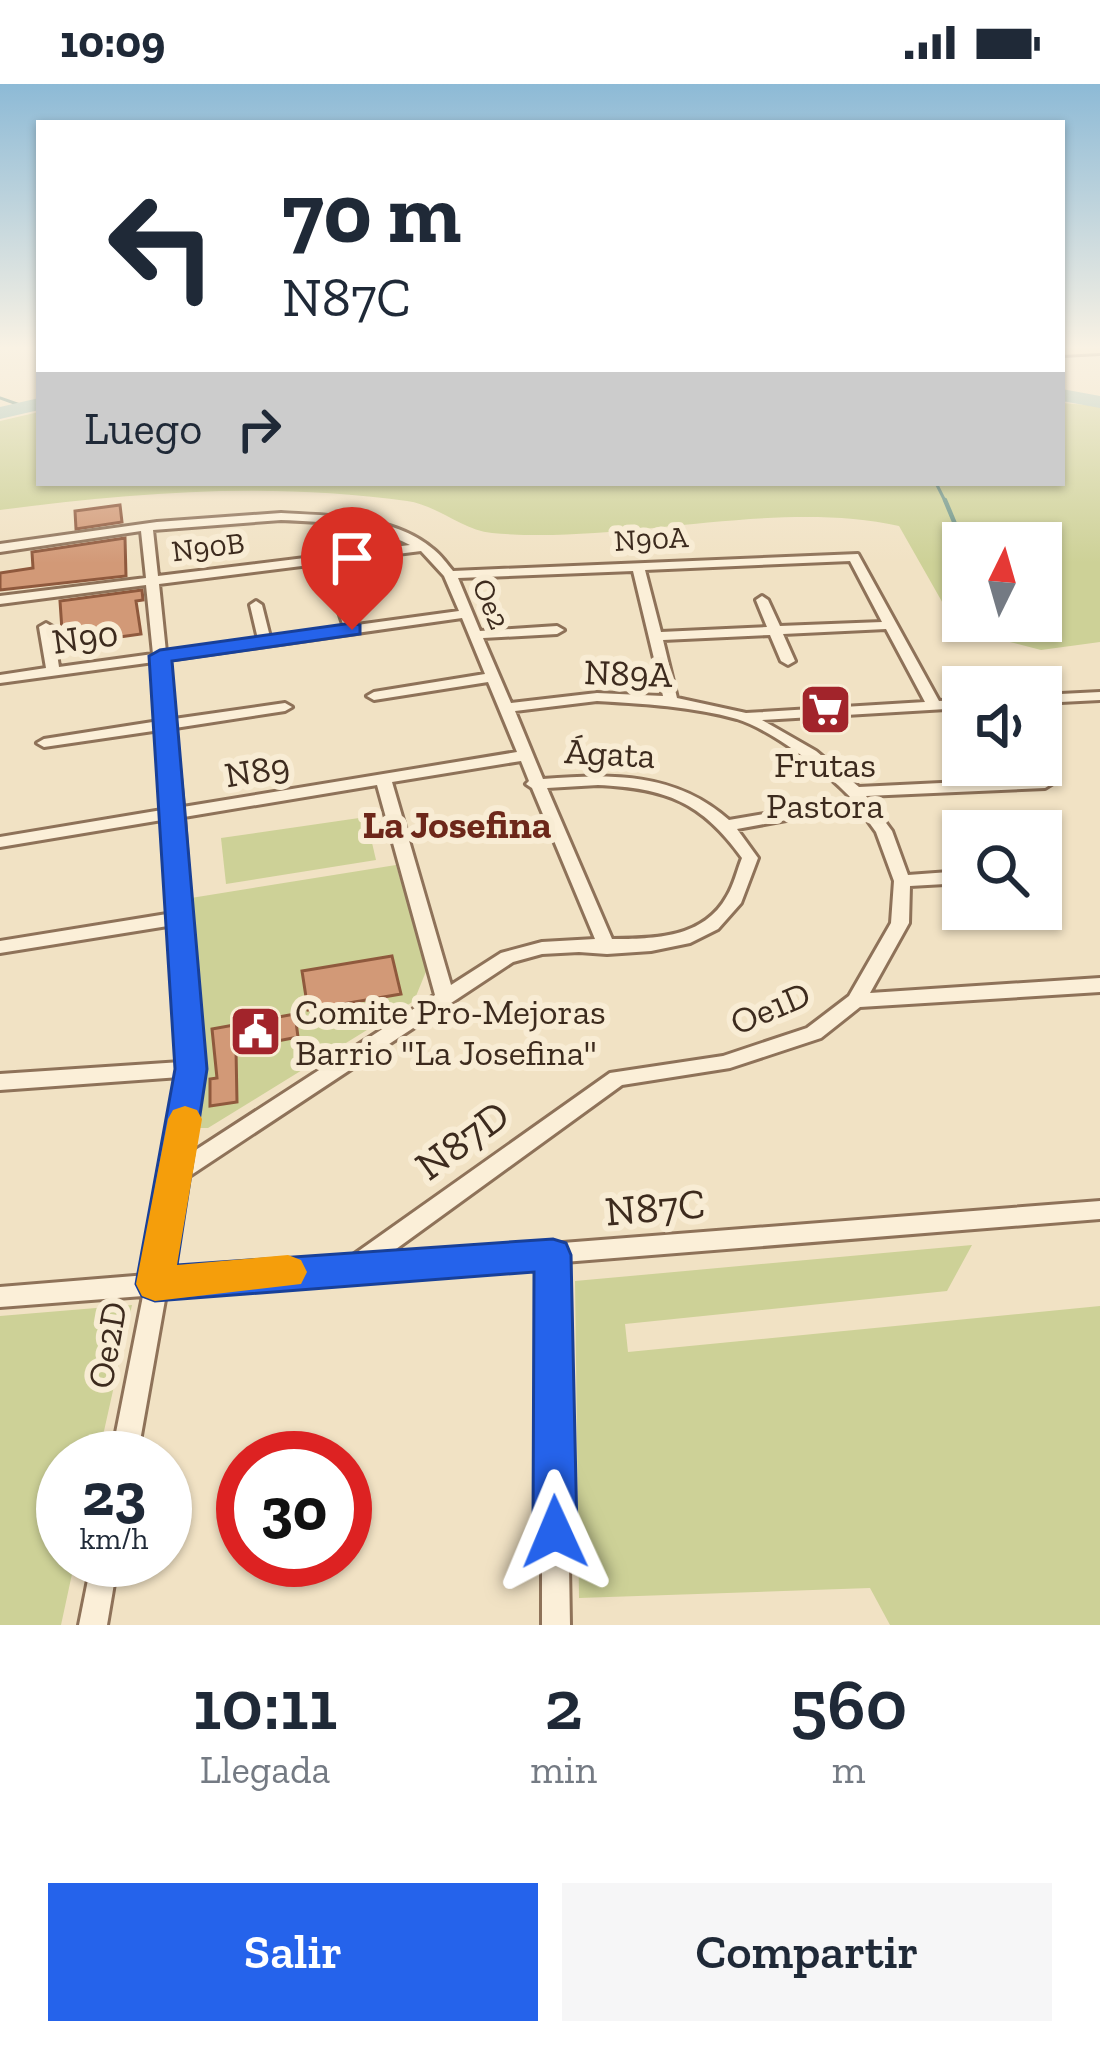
<!DOCTYPE html>
<html lang="es">
<meta charset="utf-8">
<style>
body{margin:0;font-family:"Zilla Slab",serif;background:#f6f6f7;color:#1f2937;height:100vh;display:flex;flex-direction:column;font-size:45px;white-space:nowrap}
*{box-sizing:border-box;margin:0}
p{font-size:39px;color:#747a83}
.icon{flex:none;width:66px;height:66px;fill:none;stroke:currentColor;stroke-width:2;stroke-linecap:round;stroke-linejoin:round}
.map{position:relative;height:1541px;overflow:hidden}
.panel{display:flex;flex-direction:column;background:#fff;flex:1}
.panel>*{flex:none}
.banner{position:absolute;left:36px;top:36px;width:1029px;height:366px;border-radius:0px;box-shadow:0 3px 9px #0004;background:#fff;color:#1f2937;overflow:hidden}
.needle{width:78px;rotate:5deg}
.fabs{position:absolute;left:942px;top:438px;display:grid;gap:24px}
.fabs a{display:grid;place-items:center;width:120px;height:120px;border-radius:0px;background:#fff;box-shadow:0 3px 9px #0004;font-size:60px}
.speed{position:absolute;left:36px;top:1347px;display:flex;gap:24px;font-size:60px;font-weight:700;text-align:center}
.speed>*{display:grid;place-content:center;width:156px;height:156px;border-radius:50%;background:#fff;box-shadow:0 3px 9px #0004;line-height:1}
.speed small{font-size:30px;font-weight:400}
.speed .limit{border:18px solid #d22;background:#fff;color:#111}
.pin{position:absolute;display:grid;place-items:center;width:102px;height:102px;color:#fff;margin:-123px -51px;border-radius:50% 50% 50% 0;rotate:-45deg;box-shadow:0 0 12px #0007}
.pin .icon{rotate:45deg}
.me{position:absolute;width:132px;margin:-66px;rotate:359deg;stroke-linejoin:round;filter:drop-shadow(0 0 9px #0008)}
.turn{display:flex;align-items:center;gap:42px;height:252px;padding:0 48px;font-size:54px}
.turn .icon{width:156px;height:156px;stroke-width:2.5}
.turn b{display:block;font-size:84px;line-height:102px}
.then{display:flex;align-items:center;height:114px;padding:0 48px;background:#0003;gap:24px;font-size:45px}
.eta{display:flex;justify-content:space-evenly;align-items:center;height:204px;text-align:center}
.eta b{font-size:72px;font-weight:600;line-height:84px}
.button{display:flex;gap:24px;margin-top:auto;padding:24px 48px}
.button a{flex:1;height:138px;border-radius:0px;background:#2563eb;color:#fff;font-size:48px;font-weight:600;line-height:138px;text-align:center}
.button a+a{background:#f6f6f7;color:#1f2937}
.status{display:flex;justify-content:space-between;align-items:center;height:84px;padding:0 60px;background:#fff;direction:ltr}
.status svg{height:33px;fill:currentColor}
.map>svg:first-child{display:block}
.green{fill:#cdd197;fill-rule:evenodd}
.lines{fill:none;stroke-linecap:round;stroke-linejoin:round}
.stream-far1{stroke:#6c9488;stroke-width:3}
.stream{stroke:#6c9488;stroke-width:4.5}
.river{fill:#a6c4ba;fill-rule:evenodd}
.building{fill:#d29977;stroke:#8f593d;stroke-width:3}
.street-casing{stroke:#8e7259;stroke-width:6}
.primary-casing{stroke:#5b402d;stroke-width:6}
.street{fill:#fbefd8;fill-rule:evenodd}
.primary{fill:#f7d59a;fill-rule:evenodd}
.route{fill:#2563eb;stroke:#184099;stroke-width:3}
.slow{fill:#f59e0b}
.labels{text-anchor:middle;dominant-baseline:central;stroke-width:12;stroke-linejoin:round;paint-order:stroke}
.far-street-label{font-size:30px;fill:#3d2b1e;stroke:#f8ecd4}
.street-label{font-size:36px;fill:#3d2b1e;stroke:#f8ecd4}
.poi-label{font-size:36px;fill:#3d2b1e;stroke:#f8ecd4}
.neighbourhood-label{font-size:39px;font-weight:bold;fill:#6d271a;stroke:#f8ecd4}
.near-street-label{font-size:42px;fill:#3d2b1e;stroke:#f8ecd4}
</style>
<div class="status"><b>10:09</b><svg viewBox="0 0 49 12"><path d="M0 12V9h3v3zM5 12V6h3v6zM10 12V3h3v9zM15 12V0h3v12zM26 1h20v11H26zM47 4h2v5h-2z"/></svg></div>
<div class="map">
<svg width="1100" height="1541" viewBox="0 0 1100 1541">
<rect width="100%" height="100%" fill="#f1e2c4"/>
<!-- green -->
<g class="green">
<path d="M1062,319L1100,322V558L1041,566L998,555L949,530L899,442C773,414 624,461 492,449C462,446 437,421 407,417C270,398 137,408 0,426V337L39,328V399H1062ZM1041,459V537H963V459Z"/>
<path d="M366,733L376,776L226,800L221,754Z"/>
<path d="M396,781L427,885L414,917L208,1044H193L203,972L191,814Z"/>
<path d="M972,1161L947,1207L625,1240L628,1268L1100,1222V1541H890L870,1504L579,1514L575,1197Z"/>
<path d="M132,1221L98,1374H63V1476H75L61,1541H0V1232Z"/>
</g>
<g class="lines">
<!-- stream-far1 -->
<g class="stream-far1">
<path d="M0,314L20,321"/>
<path d="M936,399L946,419"/>
</g>
<!-- stream -->
<g class="stream">
<path d="M945,416L963,459"/>
<path d="M962,553L979,537"/>
</g>
<!-- river -->
<g class="river">
<path d="M1062,305L1100,312V324L1062,317Z"/>
<path d="M39,314V326L0,335V323Z"/>
</g>
</g>
<!-- building -->
<g class="building">
<path d="M120,421L122,438L76,445L75,427Z"/>
<path d="M125,454L126,492L0,506V489L33,484L32,468Z"/>
<path d="M142,506L143,516L136,517L141,550L63,561L60,517Z"/>
<path d="M392,872L401,910L308,926L302,887Z"/>
<path d="M295,930L298,953L236,965L237,1018L210,1022V995L217,994L212,945Z"/>
</g>
<g class="lines">
<defs>
<g id="street">
<path d="M281,429C331,432 393,431 433,465C441,471 447,480 453,487L858,470L939,617L963,616V624L762,636L816,667L859,703L1045,694L1053,699L1045,704L866,712L892,747L908,791L963,787V799L910,802L909,839L870,909L1100,894V908L860,923L821,954L730,984L622,1001L385,1173L1100,1117V1135L564,1178L570,1541H542V1180L166,1210L137,1374H111L143,1212L0,1223V1203L147,1191L167,1088L180,993L0,1006V990L181,978L174,841L0,869V857L173,829L168,735L0,763V753L168,725L160,646L44,663L37,659L44,655L159,637L154,578L0,599V591L46,584L39,543L46,539L53,543L59,583L153,570L146,501L0,520V512L146,494L141,447L0,468V460L157,438ZM281,436C328,438 367,439 410,461L158,492L153,446ZM421,467L444,492L459,527L357,541L344,507L338,503L332,507L344,543L270,553L262,521L256,517L250,521L258,555L166,568L159,500ZM850,477L882,538L780,542L768,516L762,512L756,516L767,543L661,548L645,486ZM633,487L663,612L597,609L511,619L483,554L557,550L564,546L557,542L480,547L458,494ZM462,534L485,590L374,608L367,612L374,616L488,598L517,668L183,723L175,644L285,627L292,623L285,619L174,635L167,576ZM886,545L925,618L746,629L677,614L663,556L770,551L781,577L788,581L795,577L783,550ZM597,617C644,620 691,622 737,635C772,646 827,688 852,715L729,736C675,688 612,690 543,695L515,627ZM521,677L529,697L526,700L532,704L595,855L542,858L501,869L451,901L392,698ZM377,701L435,911L191,1069L201,985L184,733ZM598,701C666,704 702,718 742,774C737,786 734,801 727,812C704,854 655,855 612,855L547,704ZM858,723L876,748L894,797L891,839L849,912L807,944L723,972L610,989L346,1176L170,1189L188,1093L513,878L542,870L579,868L607,870L651,867L690,859L718,845L741,819L758,774L737,745Z"/>
<path d="M1100,608V616L1041,619V611Z"/>
<path d="M92,1476H118L107,1541H79Z"/>
</g>
<path id="primary" d="M1062,264H1100V269L1062,271Z"/>
</defs>
<!-- street casing -->
<use href="#street" class="street-casing"/>
<!-- primary casing -->
<use href="#primary" class="primary-casing"/>
<!-- street -->
<use href="#street" class="street"/>
<!-- primary -->
<use href="#primary" class="primary"/>
</g>
<!-- sky -->
<linearGradient id="sky" x2="0" y2="1"><stop stop-color="#8dbad6"/><stop offset="0.55" stop-color="#f9f2e4"/><stop offset="1" stop-color="#f9f2e4" stop-opacity="0"/></linearGradient>
<rect width="1100" height="479" fill="url(#sky)"/>
<!-- route -->
<path class="route" d="M352,539L360,541V550L172,577L207,985L177,1181L553,1155L566,1159L571,1171L577,1448L571,1464L555,1470L540,1464L533,1448L534,1188L155,1217L142,1212L136,1200L175,985L149,572L160,566Z"/>
<!-- slow -->
<path class="slow" d="M185,1022L197,1026L202,1035L177,1181L288,1171L301,1176L307,1188L301,1200L155,1217L142,1212L136,1200L168,1035L173,1026Z"/>
<!-- icons -->
<defs>
<symbol id="supermarket-square" viewBox="-11 -11 22 22"><rect x="-9" y="-9" width="18" height="18" rx="4" fill="#a2242b" stroke="#f8ecd4"/><path d="M-6-5.5h2.5l.6 2H6L4.5 2H-2.5L-4.4-4H-6ZM-1.5 3.2a1.3 1.3 0 1 0 .1 0ZM3 3.2a1.3 1.3 0 1 0 .1 0Z" fill="#fff"/></symbol>
<symbol id="civic-square" viewBox="-11 -11 22 22"><rect x="-9" y="-9" width="18" height="18" rx="4" fill="#a2242b" stroke="#f8ecd4"/><path d="M-.6-6.5H3V-4.5H.6V-3L4-1V1h2V6H-6V1h2V-1L-.6-3ZM-1.2 2.5V6h2.4V2.5Z" fill="#fff"/></symbol>
</defs>
<g fill-rule="evenodd">
<use href="#supermarket-square" x="796" y="596" width="59" height="59"/>
<use href="#civic-square" x="226" y="918" width="59" height="59"/>
</g>
<g class="labels">
<!-- far-street labels -->
<g class="far-street-label">
<text transform="translate(651 455) rotate(-3)">N90A</text>
<text transform="translate(208 463) rotate(-7)">N90B</text>
<text transform="translate(491 520) rotate(67)">Oe2</text>
</g>
<!-- street labels -->
<g class="street-label">
<text transform="translate(85 553) rotate(-8)">N90</text>
<text transform="translate(628 589) rotate(2)">N89A</text>
<text transform="translate(610 669) rotate(3)">Ágata</text>
<text transform="translate(257 686) rotate(-9)">N89</text>
<text transform="translate(770 924) rotate(-23)">Oe1D</text>
<text transform="translate(107 1261) rotate(-80)">Oe2D</text>
</g>
<!-- poi labels -->
<g class="poi-label">
<text x="825" y="680">Frutas<tspan x="825" dy="41">Pastora</tspan></text>
<text x="295" y="927" text-anchor="start">Comite Pro-Mejoras<tspan x="295" dy="41">Barrio "La Josefina"</tspan></text>
</g>
<!-- neighbourhood labels -->
<g class="neighbourhood-label">
<text x="457" y="740">La Josefina</text>
</g>
<!-- near-street labels -->
<g class="near-street-label">
<text transform="translate(462 1056) rotate(-36)">N87D</text>
<text transform="translate(655 1123) rotate(-5)">N87C</text>
</g>
</g>
</svg>
<div class="fabs">
<a><svg class="needle" viewBox="-14 -14 28 28"><path d="M0-13l5 13h-10z" fill="#e53935"/><path d="M0 13l5-13h-10z" fill="#747a83"/></svg></a>
<a><svg class="icon" aria-label="sound" viewBox="0 0 24 24"><path d="M4 9h4l5-4v14l-5-4H4zM17 9q2 3 0 6"/></svg></a>
<a><svg class="icon" aria-label="search" viewBox="0 0 24 24"><circle cx="10" cy="10" r="6"/><path d="M15 15l6 6"/></svg></a>
</div>
<div class="speed"><div>23<small>km/h</small></div><div class="limit">30</div></div>
<div class="pin" style="left:352px;top:546px;background:#d93025"><svg class="icon" aria-label="arrive" viewBox="0 0 24 24"><path d="M6 21V4h12l-3 4 3 4H6"/></svg></div>
<svg class="me" style="left:555px;top:1448px" viewBox="-20 -20 40 40"><path d="M0-17L14 15 0 8-14 15z" fill="#2563eb" stroke="#fff" stroke-width="4"/></svg>
<div class="banner">
<div class="turn"><svg class="icon" aria-label="left" viewBox="0 0 24 24"><path d="M17 20v-9H6M10 6l-5 5 5 5"/></svg><div><b>70 m</b>N87C</div></div>
<div class="then">Luego<svg class="icon" aria-label="right" viewBox="0 0 24 24"><path d="M7 20v-9h11M14 6l5 5-5 5"/></svg></div>
</div>
</div>
<section class="panel">
<div class="eta">
<div><b>10:11</b><p>Llegada</p></div>
<div><b>2</b><p>min</p></div>
<div><b>560</b><p>m</p></div>
</div>
<div class="button"><a>Salir</a><a>Compartir</a></div>
</section>
